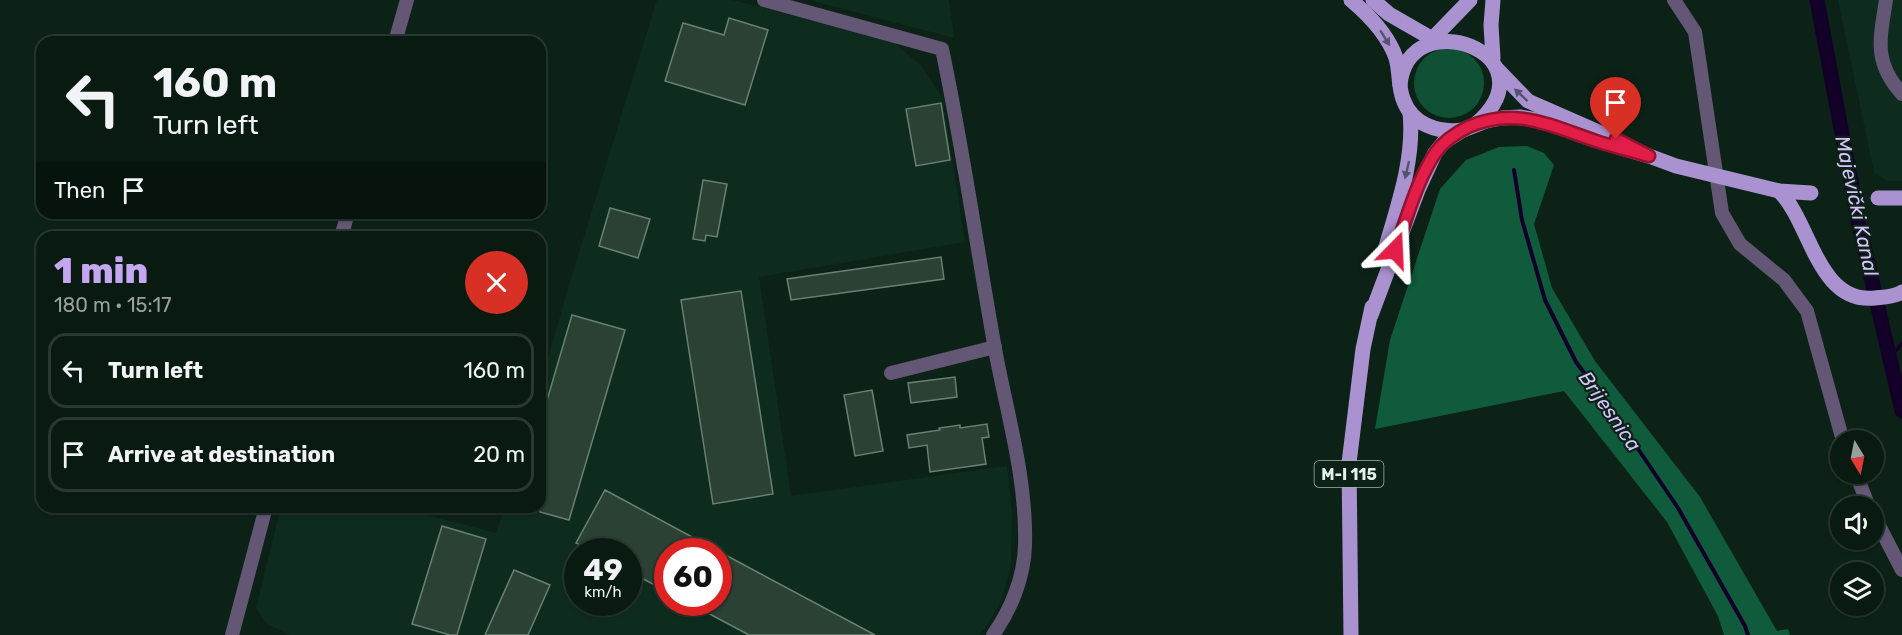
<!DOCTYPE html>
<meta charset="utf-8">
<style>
body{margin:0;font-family:Rubik,sans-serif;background:#12231a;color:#f1f3f6;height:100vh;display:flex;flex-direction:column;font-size:22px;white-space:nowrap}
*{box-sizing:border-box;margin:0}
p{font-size:20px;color:#99a19f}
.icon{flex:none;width:33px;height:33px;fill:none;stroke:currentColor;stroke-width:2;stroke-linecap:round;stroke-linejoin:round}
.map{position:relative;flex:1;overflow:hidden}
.side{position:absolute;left:36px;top:231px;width:510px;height:282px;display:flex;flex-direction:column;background:#091a11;border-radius:18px;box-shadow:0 2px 4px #0004,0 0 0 2px #293831}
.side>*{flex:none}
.banner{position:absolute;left:36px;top:36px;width:510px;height:183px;border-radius:18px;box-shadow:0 2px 4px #0004,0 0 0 2px #293831;background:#091a11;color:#f1f3f6;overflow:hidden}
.needle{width:39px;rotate:170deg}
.buttons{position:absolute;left:1830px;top:430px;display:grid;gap:12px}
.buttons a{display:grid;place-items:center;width:54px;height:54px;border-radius:50%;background:#091a11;box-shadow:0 2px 4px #0004,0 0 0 2px #293831;font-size:30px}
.speed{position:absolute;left:564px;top:538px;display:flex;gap:12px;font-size:30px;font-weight:700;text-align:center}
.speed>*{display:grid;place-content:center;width:78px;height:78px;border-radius:50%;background:#091a11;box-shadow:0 2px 4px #0004,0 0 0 2px #293831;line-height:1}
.speed small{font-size:15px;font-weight:400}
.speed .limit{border:9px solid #d22;background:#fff;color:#111}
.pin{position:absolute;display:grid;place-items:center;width:51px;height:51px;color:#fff;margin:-62px -26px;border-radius:50% 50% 50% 0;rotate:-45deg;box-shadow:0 0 6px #0007}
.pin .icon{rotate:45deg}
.me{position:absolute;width:66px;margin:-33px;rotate:21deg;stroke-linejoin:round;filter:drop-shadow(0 0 4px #0008)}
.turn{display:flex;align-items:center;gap:21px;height:126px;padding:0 18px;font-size:27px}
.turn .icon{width:78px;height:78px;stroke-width:2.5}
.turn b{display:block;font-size:42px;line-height:51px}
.then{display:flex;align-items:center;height:57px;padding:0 18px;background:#0003;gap:12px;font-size:22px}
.round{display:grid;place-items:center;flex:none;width:63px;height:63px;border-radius:32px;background:#12231a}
.head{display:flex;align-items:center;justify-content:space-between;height:102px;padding:0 18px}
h1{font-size:36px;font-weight:800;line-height:45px;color:#c4a7f1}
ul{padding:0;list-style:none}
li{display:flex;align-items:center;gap:18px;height:75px;margin:0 12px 9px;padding:0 6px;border:3px solid #293831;border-radius:18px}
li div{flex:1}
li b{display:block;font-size:22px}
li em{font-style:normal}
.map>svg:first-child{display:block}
.built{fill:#0e2c1e;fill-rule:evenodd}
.green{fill:#105135}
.forest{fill:#0f5b3c}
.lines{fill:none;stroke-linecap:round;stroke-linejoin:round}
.stream{stroke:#130028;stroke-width:4}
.canal{stroke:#130028;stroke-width:15}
.building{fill:#2a4134;stroke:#688072;stroke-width:1.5}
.minor{stroke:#635775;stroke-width:14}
.major{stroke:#aa92d1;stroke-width:15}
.oneway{fill:#53546b}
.route-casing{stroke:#92132f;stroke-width:15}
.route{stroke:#e11d48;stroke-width:10}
.labels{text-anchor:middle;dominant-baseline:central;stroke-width:4.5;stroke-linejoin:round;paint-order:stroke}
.shield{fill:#0c2217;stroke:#a2b3aa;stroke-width:1.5}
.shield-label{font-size:16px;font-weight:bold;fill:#e3f1e9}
.water-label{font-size:20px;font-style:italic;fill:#d9c3fe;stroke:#0c2217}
</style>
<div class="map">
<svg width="1902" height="635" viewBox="0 0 1902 635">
<rect width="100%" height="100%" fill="#0c2217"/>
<!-- built -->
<g class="built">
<path d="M657,0H732L893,41L922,67L943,99L965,242L759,277L791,496L1007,466L1012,514L1011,566L1001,601L985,628L979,635H289L266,623L256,608L281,507H398L496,533L505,507H540V386L569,285ZM578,552H628V603H578ZM668,552H718V603H668Z"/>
<path d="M809,0H949L954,38Z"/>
<path d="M1838,0H1902V181H1887L1874,172Z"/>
</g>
<!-- green -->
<circle class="green" cx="1449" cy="83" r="35"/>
<!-- forest -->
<path class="forest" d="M1527,146L1544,153L1554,165L1534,224L1552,288L1595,361L1700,497L1777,631L1788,629L1790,635H1724L1718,616L1667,522L1564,391L1375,429L1390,340L1440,189L1466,160L1499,147Z"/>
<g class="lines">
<!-- stream -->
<g class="stream">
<path d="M1514,170L1522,220L1545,300L1576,362L1609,406L1678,508L1745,626L1748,635"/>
<path d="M1889,357L1902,344"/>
</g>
<!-- canal -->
<path class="canal" d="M1817,0L1859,225L1902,411"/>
</g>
<!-- building -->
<g class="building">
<path d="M729,18L768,30L745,105L665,81L683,23L724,35Z"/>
<path d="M941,103L950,160L916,166L906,109Z"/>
<path d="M703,180L727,184L717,237L706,235L705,241L693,239Z"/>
<path d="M610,208L650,219L638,258L599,246Z"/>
<path d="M941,257L944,279L791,300L787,279Z"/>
<path d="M741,291L773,494L713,504L681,300Z"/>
<path d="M572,315L625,330L569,520L540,512V424Z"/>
<path d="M955,377L957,397L911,403L908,383Z"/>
<path d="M872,390L883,451L855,456L844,395Z"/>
<path d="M987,424L989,437L982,438L986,464L930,472L927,445L909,448L907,435L940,430L939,428L960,425V428Z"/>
<path d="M605,490L718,551L875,635H749L689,603H718V552H668V592L628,571V552H594L576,543Z"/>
<path d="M442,526L486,539L457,635H450L412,624Z"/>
<path d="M514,570L550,585L528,635H485Z"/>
</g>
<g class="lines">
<!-- minor -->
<g class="minor">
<path d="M764,0L942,49C963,148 977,249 995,349C1007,414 1027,479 1025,546C1024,577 1011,610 993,635"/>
<path d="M1674,0L1695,32L1722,213L1740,244L1784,280L1807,311L1843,441"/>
<path d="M1886,0C1880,39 1873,62 1902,94"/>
<path d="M395,42L407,0"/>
<path d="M341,237L348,213"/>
<path d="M891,373L995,347"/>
<path d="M1856,474L1869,507"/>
<path d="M1874,516L1902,570"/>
<path d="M232,635L266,507"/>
</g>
<!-- major -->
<g class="major">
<path d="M1351,0C1370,16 1388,35 1396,58C1400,71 1398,86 1403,99C1412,125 1438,133 1463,130"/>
<path d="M1373,0L1389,14L1429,37"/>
<path d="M1493,0L1491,25L1493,58"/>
<path d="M1437,34L1470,0"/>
<path d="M1498,70L1528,101L1617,140"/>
<path d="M1400,85C1408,0 1556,54 1476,124"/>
<path d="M1779,191C1811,222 1817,304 1875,298C1884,297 1894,297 1902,292"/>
<path d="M1878,198H1902"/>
<path d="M1383,257C1396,210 1415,162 1410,112"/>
<path d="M1371,315L1418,190L1435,153L1444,142L1463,130L1486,121L1502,118L1520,117L1542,121L1598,141L1649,156L1676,166L1779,191L1811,193"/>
<path d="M1351,635L1349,463L1363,349L1372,307"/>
</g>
</g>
<!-- one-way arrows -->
<defs><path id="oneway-solid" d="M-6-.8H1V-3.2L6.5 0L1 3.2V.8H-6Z" transform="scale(1.5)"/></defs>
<g class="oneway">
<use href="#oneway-solid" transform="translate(1385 38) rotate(58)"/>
<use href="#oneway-solid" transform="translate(1521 95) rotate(-137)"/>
<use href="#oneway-solid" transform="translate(1407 170) rotate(103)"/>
</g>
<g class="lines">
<defs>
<path id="route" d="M1395,250C1407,219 1417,179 1436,152C1444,141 1456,133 1468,127C1516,106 1551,126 1596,141C1614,147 1632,151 1649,156L1616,139"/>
</defs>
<!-- route casing -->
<use href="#route" class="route-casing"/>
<!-- route -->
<use href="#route" class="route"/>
</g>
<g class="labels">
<!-- shield labels -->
<rect class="shield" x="1314.5" y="461" width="69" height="26" rx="4.5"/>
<g class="shield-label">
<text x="1349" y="474">M-I 115</text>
</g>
<!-- water labels -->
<g class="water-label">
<text transform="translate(1857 206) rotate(78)">Majevički Kanal</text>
<text transform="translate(1610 411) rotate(55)">Brijesnica</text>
</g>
</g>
</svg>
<div class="buttons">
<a><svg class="needle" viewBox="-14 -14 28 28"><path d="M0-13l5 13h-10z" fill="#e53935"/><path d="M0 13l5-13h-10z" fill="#99a19f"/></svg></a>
<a><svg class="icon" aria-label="sound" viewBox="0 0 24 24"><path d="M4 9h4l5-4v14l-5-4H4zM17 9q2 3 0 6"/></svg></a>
<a><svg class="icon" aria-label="layers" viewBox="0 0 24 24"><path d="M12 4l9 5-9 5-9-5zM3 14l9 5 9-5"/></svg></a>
</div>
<div class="speed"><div>49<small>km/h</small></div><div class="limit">60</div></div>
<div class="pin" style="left:1616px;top:139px;background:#d93025"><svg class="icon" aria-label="arrive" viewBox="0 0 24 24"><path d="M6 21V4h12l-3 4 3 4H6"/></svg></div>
<svg class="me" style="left:1395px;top:250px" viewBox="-20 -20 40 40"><path d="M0-17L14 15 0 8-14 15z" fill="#e11d48" stroke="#fff" stroke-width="4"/></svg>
<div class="banner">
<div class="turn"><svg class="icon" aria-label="left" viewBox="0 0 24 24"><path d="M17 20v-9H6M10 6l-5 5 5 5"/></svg><div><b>160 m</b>Turn left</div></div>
<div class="then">Then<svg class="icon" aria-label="arrive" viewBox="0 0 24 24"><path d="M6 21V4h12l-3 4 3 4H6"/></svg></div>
</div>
<section class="side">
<div class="head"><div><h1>1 min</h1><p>180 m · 15:17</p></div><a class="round" style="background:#d93025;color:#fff"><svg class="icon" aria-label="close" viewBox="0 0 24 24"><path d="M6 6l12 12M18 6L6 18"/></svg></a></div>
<ul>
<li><svg class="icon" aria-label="left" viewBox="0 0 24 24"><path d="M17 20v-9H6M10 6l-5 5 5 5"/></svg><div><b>Turn left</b></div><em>160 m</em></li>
<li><svg class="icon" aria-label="arrive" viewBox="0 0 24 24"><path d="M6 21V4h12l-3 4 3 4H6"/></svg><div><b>Arrive at destination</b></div><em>20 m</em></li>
</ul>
</section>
</div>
